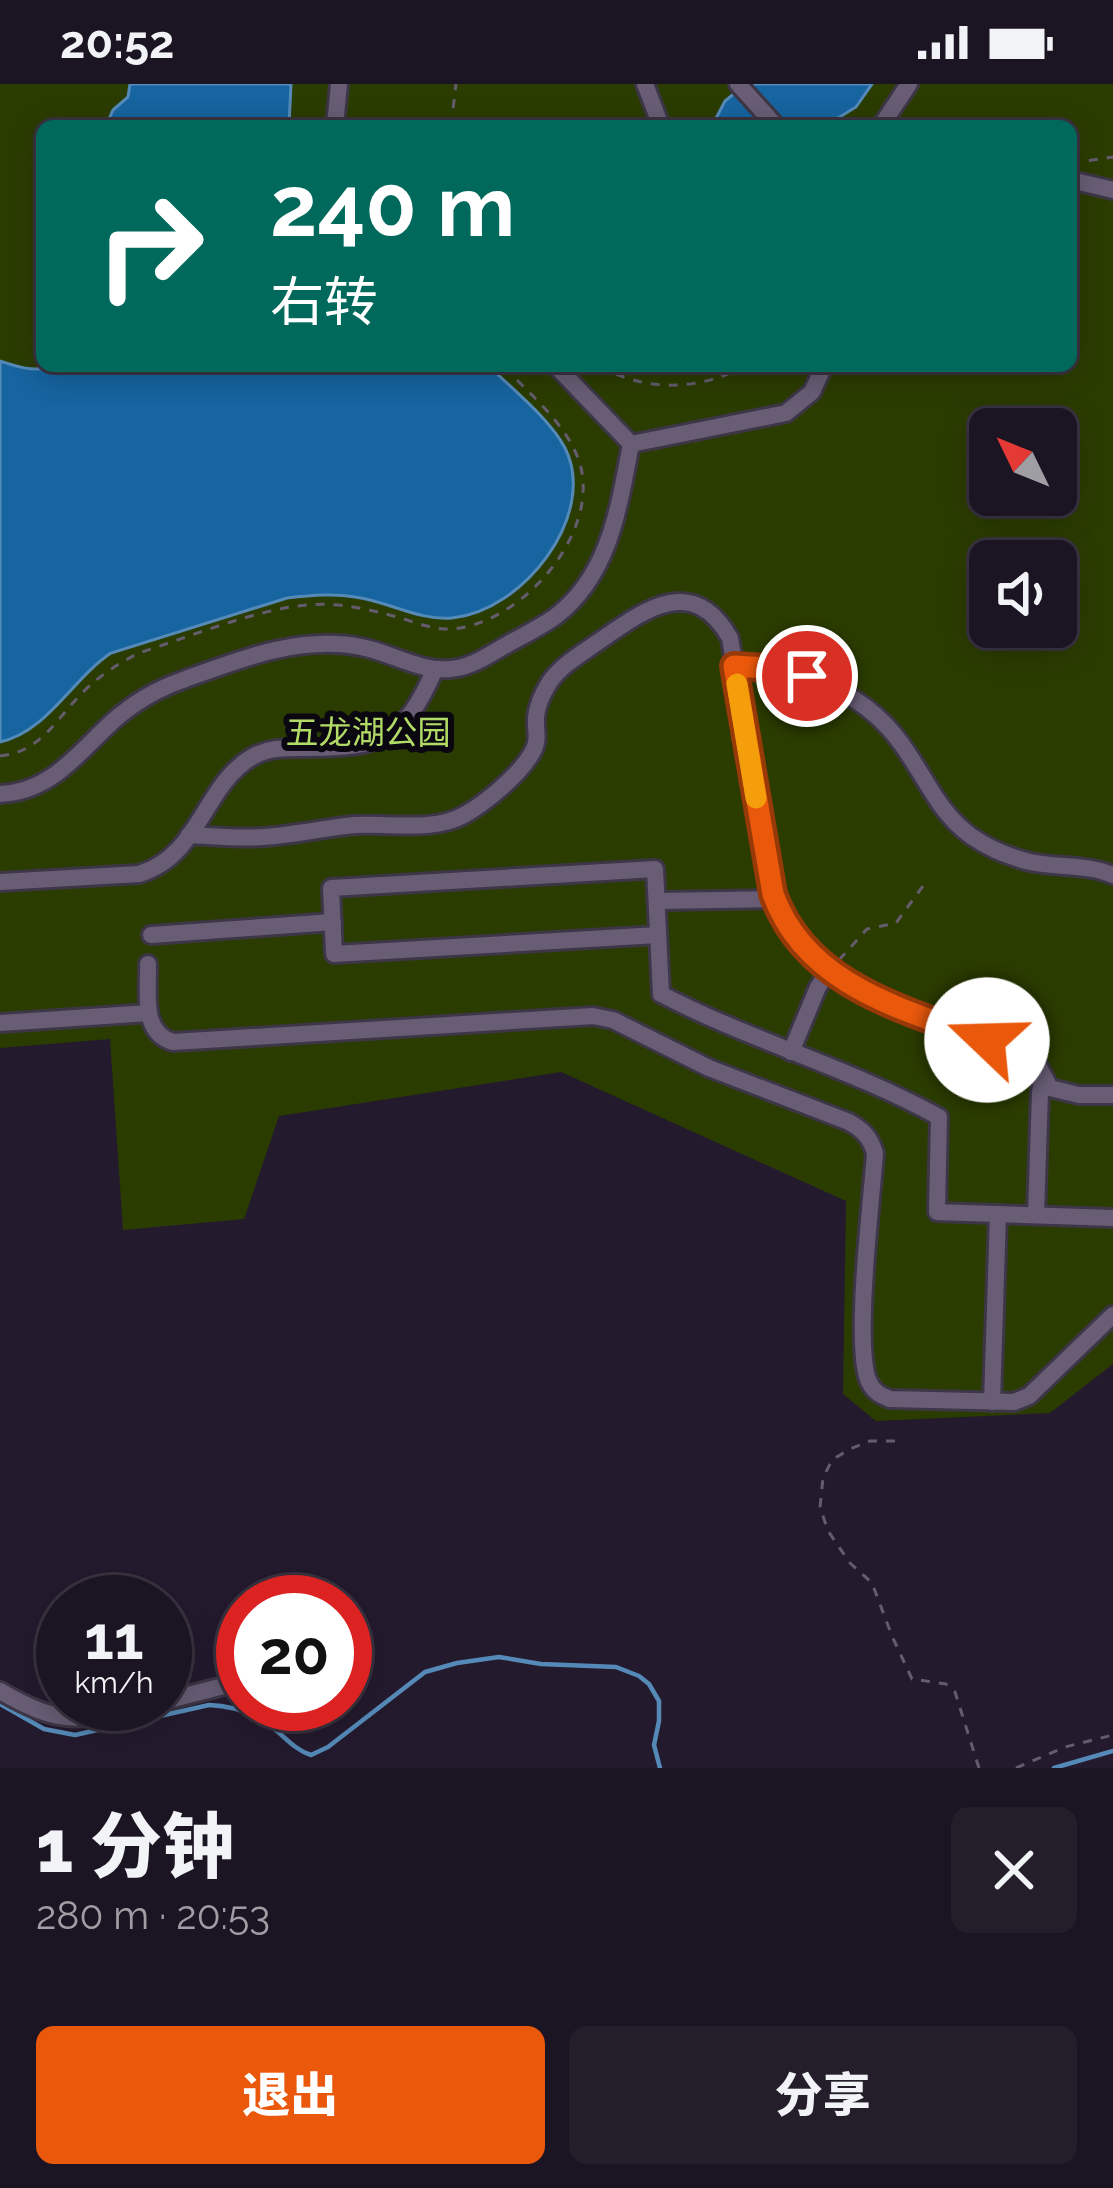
<!DOCTYPE html>
<html lang="zh">
<meta charset="utf-8">
<style>
body{margin:0;font-family:Raleway,"Noto Sans SC",sans-serif;background:#241d2a;color:#f1f3f6;height:100vh;display:flex;flex-direction:column;font-size:45px;white-space:nowrap}
*{box-sizing:border-box;margin:0}
p{font-size:39px;color:#a09ea5}
.icon{flex:none;width:66px;height:66px;fill:none;stroke:currentColor;stroke-width:2;stroke-linecap:round;stroke-linejoin:round}
.map{position:relative;height:1684px;overflow:hidden}
.side{display:flex;flex-direction:column;background:#1b1422;flex:1}
.side>*{flex:none}
.hud{position:absolute;left:36px;top:36px;width:1041px;height:252px;border-radius:18px;box-shadow:0 6px 30px #0003,0 0 0 3px #393340;background:#00695c;color:#fff;overflow:hidden}
.needle{width:78px;rotate:313deg}
.controls{position:absolute;left:969px;top:324px;display:grid;gap:24px}
.controls a{display:grid;place-items:center;width:108px;height:108px;border-radius:18px;background:#1b1422;box-shadow:0 6px 30px #0003,0 0 0 3px #393340;font-size:60px}
.speed{position:absolute;left:36px;top:1491px;display:flex;gap:24px;font-size:60px;font-weight:700;text-align:center}
.speed>*{display:grid;place-content:center;width:156px;height:156px;border-radius:50%;background:#1b1422;box-shadow:0 6px 30px #0003,0 0 0 3px #393340;line-height:1}
.speed small{font-size:30px;font-weight:400}
.speed .limit{border:18px solid #d22;background:#fff;color:#111}
.pin{position:absolute;display:grid;place-items:center;width:102px;height:102px;color:#fff;margin:-51px;border:6px solid #fff;border-radius:50%;box-shadow:0 3px 12px #0007}
.me{position:absolute;width:132px;margin:-66px;rotate:291deg;stroke-linejoin:round;filter:drop-shadow(0 0 9px #0008)}
.turn{display:flex;align-items:center;gap:42px;height:252px;padding:0 36px;font-size:54px}
.turn .icon{width:156px;height:156px;stroke-width:2.5}
.turn b{display:block;font-size:84px;line-height:102px}
.round{display:grid;place-items:center;flex:none;width:126px;height:126px;border-radius:18px;background:#241d2a}
.summary{display:flex;align-items:center;justify-content:space-between;height:204px;padding:0 36px}
h1{font-size:72px;font-weight:800;line-height:90px}
.primary-button{display:flex;gap:24px;margin-top:auto;padding:24px 36px}
.primary-button a{flex:1;height:138px;border-radius:18px;background:#ea580c;color:#fff;font-size:48px;font-weight:800;line-height:138px;text-align:center}
.primary-button a+a{background:#241d2a;color:#f1f3f6}
.status{display:flex;justify-content:space-between;align-items:center;height:84px;padding:0 60px;background:#1b1422;direction:ltr}
.status svg{height:33px;fill:currentColor}
.map>svg:first-child{display:block}
.green{fill:#2b3c00;fill-rule:evenodd}
.water{fill:#1664a0;stroke:#558ab8;stroke-width:3}
.lines{fill:none;stroke-linecap:round;stroke-linejoin:round}
.stream{stroke:#558ab8;stroke-width:4.5}
.minor-casing{stroke:#3d3646;stroke-width:22}
.path{stroke:#645c6d;stroke-width:3;stroke-dasharray:9 9;stroke-linecap:butt}
.minor{stroke:#685d75;stroke-width:16}
.route-casing{stroke:#983908;stroke-width:30}
.route{stroke:#ea580c;stroke-width:21}
.slow{stroke:#f59e0b;stroke-width:21}
.labels{text-anchor:middle;dominant-baseline:central;stroke-width:12;stroke-linejoin:round;paint-order:stroke}
.park-label{font-size:33px;fill:#b2da66;stroke:#0b0710}
</style>
<div class="status"><b>20:52</b><svg viewBox="0 0 49 12"><path d="M0 12V9h3v3zM5 12V6h3v6zM10 12V3h3v9zM15 12V0h3v12zM26 1h20v11H26zM47 4h2v5h-2z"/></svg></div>
<div class="map">
<svg width="1113" height="1684" viewBox="0 0 1113 1684">
<rect width="100%" height="100%" fill="#241a2e"/>
<!-- green -->
<path class="green" d="M0,0H1113V1280L1050,1329L876,1337L843,1310L846,1117L561,988L279,1032L244,1135L123,1146L110,955L0,964ZM42,42H1071V282H42ZM990,345H1056V411H990ZM990,477H1056V543H990Z"/>
<!-- water -->
<g class="water">
<path d="M130,0H291L289,42H106L113,26L128,13Z"/>
<path d="M746,0H872L856,23L825,42H712L725,17Z"/>
<path d="M0,277C15,282 35,289 50,282H489C512,305 550,335 565,364C599,431 522,528 452,534C422,537 390,519 361,514C336,509 312,511 287,514L111,569C72,595 47,648 0,658Z"/>
</g>
<g class="lines">
<!-- stream -->
<g class="stream">
<path d="M0,1620L44,1645L75,1651L209,1621C233,1622 253,1628 272,1643C285,1653 295,1666 311,1671L328,1663L425,1588L457,1579L499,1573L541,1580L616,1583L639,1592L649,1600L659,1617V1637L654,1661L660,1684"/>
<path d="M1054,1684L1113,1667"/>
</g>
<defs>
<g id="minor">
<path d="M645,0L661,42"/>
<path d="M738,0L776,42"/>
<path d="M335,42L339,0"/>
<path d="M881,42L909,0"/>
<path d="M1071,96L1113,106"/>
<path d="M556,282L631,360"/>
<path d="M631,360L786,329L812,308L824,282"/>
<path d="M734,582C805,585 869,607 909,671C929,701 941,730 971,752C988,764 1010,773 1030,778C1058,784 1086,780 1113,791"/>
<path d="M0,710C51,708 77,670 112,638C133,619 157,605 183,596C240,575 300,551 361,563C390,568 420,588 450,585C471,584 490,570 508,560C524,551 541,543 556,532C610,491 619,422 631,360"/>
<path d="M189,751C214,752 239,755 263,753C294,751 324,744 355,741C389,739 434,748 464,731C486,719 520,690 532,669C540,656 535,647 536,633C537,622 543,609 549,599C561,581 581,570 598,558C643,527 692,488 730,554L773,810C802,886 859,908 930,935C963,947 995,959 1028,972L1037,979L1050,1004L1079,1011H1113"/>
<path d="M0,798L139,790C200,772 203,702 252,673C269,663 287,664 306,664C381,664 404,656 435,585"/>
<path d="M657,817L775,815"/>
<path d="M151,851L333,838"/>
<path d="M658,851L334,870L331,804L655,785L661,910C751,957 850,984 939,1033L937,1128L1113,1134"/>
<path d="M148,880C149,907 140,948 173,958L593,932L613,936L709,984L849,1038C863,1046 870,1053 875,1069C872,1114 853,1263 869,1298C874,1308 880,1311 890,1315L1014,1318L1029,1312L1113,1231"/>
<path d="M0,939L149,929"/>
<path d="M791,968L818,903L830,886"/>
<path d="M1036,1131L1040,1008L1043,994"/>
<path d="M992,1318L998,1130"/>
<path d="M0,1607C63,1644 83,1636 150,1620"/>
<path d="M165,1617L243,1597"/>
</g>
</defs>
<!-- minor casing -->
<use href="#minor" class="minor-casing"/>
<!-- path -->
<g class="path">
<path d="M451,42L456,0"/>
<path d="M1071,75L1086,77L1113,73"/>
<path d="M600,282C645,308 699,307 745,282"/>
<path d="M0,672C41,668 56,635 83,608C99,592 119,579 139,569C189,553 257,525 307,521C338,518 368,525 397,533C415,538 433,546 451,545C522,541 605,445 578,374C564,338 529,309 503,282"/>
<path d="M839,876L867,845L896,839L923,802"/>
<path d="M895,1357H870L850,1365L832,1376L823,1394L820,1423L828,1447L850,1479L872,1499L892,1552L912,1595L946,1600L955,1608L979,1684"/>
<path d="M1016,1684L1065,1663L1113,1651"/>
</g>
<!-- minor -->
<use href="#minor" class="minor"/>
</g>
<g class="lines">
<defs>
<path id="route" d="M807,592L768,584L734,582L773,810C806,902 905,926 987,956"/>
</defs>
<!-- route casing -->
<use href="#route" class="route-casing"/>
<!-- route -->
<use href="#route" class="route"/>
<!-- slow -->
<path class="slow" d="M737,600L756,714"/>
</g>
<g class="labels">
<!-- park labels -->
<g class="park-label">
<text x="368" y="648">五龙湖公园</text>
</g>
</g>
</svg>
<div class="controls">
<a><svg class="needle" viewBox="-14 -14 28 28"><path d="M0-13l5 13h-10z" fill="#e53935"/><path d="M0 13l5-13h-10z" fill="#a09ea5"/></svg></a>
<a><svg class="icon" aria-label="sound" viewBox="0 0 24 24"><path d="M4 9h4l5-4v14l-5-4H4zM17 9q2 3 0 6"/></svg></a>
</div>
<div class="speed"><div>11<small>km/h</small></div><div class="limit">20</div></div>
<div class="pin" style="left:807px;top:592px;background:#d93025"><svg class="icon" aria-label="arrive" viewBox="0 0 24 24"><path d="M6 21V4h12l-3 4 3 4H6"/></svg></div>
<svg class="me" style="left:987px;top:956px" viewBox="-20 -20 40 40"><circle r="19" fill="#fff"/><path d="M0-13L10 11 0 6-10 11z" fill="#ea580c"/></svg>
<div class="hud">
<div class="turn"><svg class="icon" aria-label="right" viewBox="0 0 24 24"><path d="M7 20v-9h11M14 6l5 5-5 5"/></svg><div><b>240 m</b>右转</div></div>
</div>
</div>
<section class="side">
<div class="summary"><div><h1>1 分钟</h1><p>280 m · 20:53</p></div><a class="round"><svg class="icon" aria-label="close" viewBox="0 0 24 24"><path d="M6 6l12 12M18 6L6 18"/></svg></a></div>
<div class="primary-button"><a>退出</a><a>分享</a></div>
</section>
